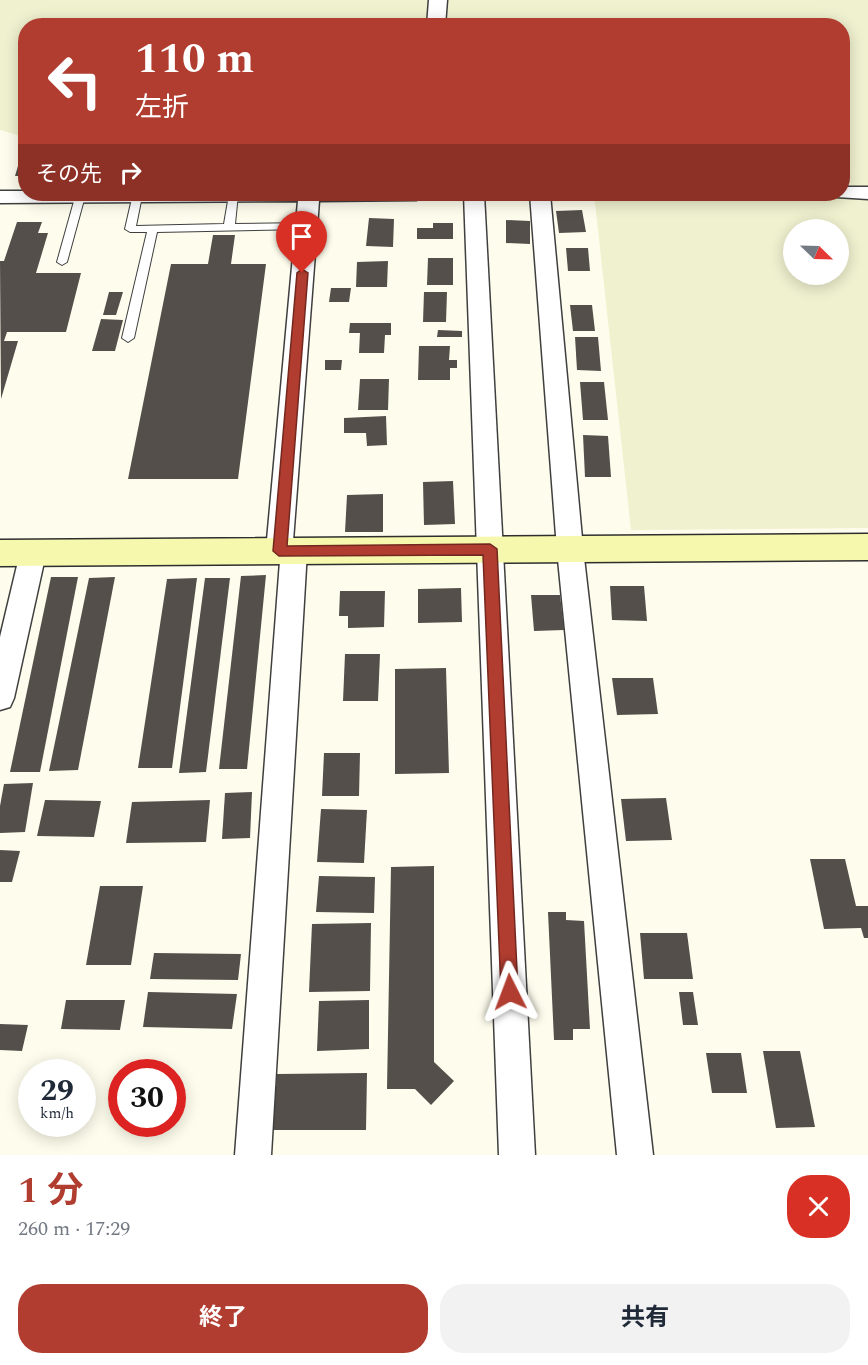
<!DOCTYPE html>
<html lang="ja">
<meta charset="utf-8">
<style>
body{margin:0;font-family:Spectral,"Noto Sans JP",serif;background:#f2f2f3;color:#1f2937;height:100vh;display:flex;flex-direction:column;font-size:22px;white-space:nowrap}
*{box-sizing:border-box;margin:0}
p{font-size:20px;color:#747a83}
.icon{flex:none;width:33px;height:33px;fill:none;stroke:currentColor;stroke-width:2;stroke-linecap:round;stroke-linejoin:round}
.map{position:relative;height:1155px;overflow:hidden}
.side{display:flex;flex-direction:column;background:#fff;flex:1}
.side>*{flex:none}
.hud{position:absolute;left:18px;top:18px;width:832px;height:183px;border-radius:24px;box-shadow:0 3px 15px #0003;background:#b13d30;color:#fff;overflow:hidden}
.needle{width:39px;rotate:113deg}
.buttons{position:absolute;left:783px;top:219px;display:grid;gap:12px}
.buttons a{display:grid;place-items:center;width:66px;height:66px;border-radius:50%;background:#fff;box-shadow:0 3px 15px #0003;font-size:30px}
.speed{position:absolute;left:18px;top:1059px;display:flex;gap:12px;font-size:30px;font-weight:700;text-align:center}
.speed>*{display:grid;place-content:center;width:78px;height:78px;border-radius:50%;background:#fff;box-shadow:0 3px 15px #0003;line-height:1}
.speed small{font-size:15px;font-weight:400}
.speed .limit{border:9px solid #d22;background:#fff;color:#111}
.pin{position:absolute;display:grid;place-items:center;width:51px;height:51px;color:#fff;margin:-62px -26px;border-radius:50% 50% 50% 0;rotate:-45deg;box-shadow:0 0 6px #0007}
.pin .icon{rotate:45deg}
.me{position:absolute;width:66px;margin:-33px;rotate:357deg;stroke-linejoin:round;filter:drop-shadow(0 0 4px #0008)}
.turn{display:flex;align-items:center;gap:21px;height:126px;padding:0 18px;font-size:27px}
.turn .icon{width:78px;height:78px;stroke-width:2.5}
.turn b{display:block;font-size:42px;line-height:51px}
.then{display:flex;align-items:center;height:57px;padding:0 18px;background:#0003;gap:12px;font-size:22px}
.round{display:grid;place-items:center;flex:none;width:63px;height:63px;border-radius:24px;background:#f2f2f3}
.headline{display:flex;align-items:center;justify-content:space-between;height:102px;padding:0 18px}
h1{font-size:36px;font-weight:700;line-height:45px;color:#b13d30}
.primary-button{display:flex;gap:12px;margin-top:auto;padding:12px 18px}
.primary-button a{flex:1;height:69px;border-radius:24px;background:#b13d30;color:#fff;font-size:24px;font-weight:700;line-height:69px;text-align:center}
.primary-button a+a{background:#f2f2f3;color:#1f2937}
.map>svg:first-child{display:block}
.farmland{fill:#eff1cf;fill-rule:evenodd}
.building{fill:#544f4a}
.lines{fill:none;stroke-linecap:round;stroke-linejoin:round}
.lane-casing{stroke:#3f3f3f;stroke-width:2}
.street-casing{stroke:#3f3f3f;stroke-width:3}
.secondary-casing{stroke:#2e2e2e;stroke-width:3}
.lane{fill:#fff;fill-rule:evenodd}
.street{fill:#fff;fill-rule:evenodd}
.secondary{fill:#f5f8ad;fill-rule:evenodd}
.route{fill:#b13d30;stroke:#73281f;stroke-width:1.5}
</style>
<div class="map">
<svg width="868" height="1155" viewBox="0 0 868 1155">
<rect width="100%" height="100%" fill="#fefded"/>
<!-- farmland -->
<path class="farmland" d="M0,0H868V528L631,530L594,194H843V26H26L25,137L0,130ZM794,230H838V274H794Z"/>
<!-- building -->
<g class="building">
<path d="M21,156H26V176H15Z"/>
<path d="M582,210L586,232L559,233L556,211Z"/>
<path d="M369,218L394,219L393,247L366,246Z"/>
<path d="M506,220L530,221V244L506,243Z"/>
<path d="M17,222H42L38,233H48L36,273H81L66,332H7L4,341H18L1,399L0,261H4Z"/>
<path d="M433,223H453V239H417V228H433Z"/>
<path d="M213,235H235L231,264H266L238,479H128L171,264H208Z"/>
<path d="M566,248H588L590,271H568Z"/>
<path d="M428,258H453V285H427Z"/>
<path d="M388,261L387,287H356L357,262Z"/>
<path d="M331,288H351L349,302H329Z"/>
<path d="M109,292H123L116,315H103Z"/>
<path d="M424,292H447L446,322H423Z"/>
<path d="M570,305H592L595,331H573Z"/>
<path d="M101,319L123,320L115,351H92Z"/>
<path d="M350,323H391V335H385L384,353H359L360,333H349Z"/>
<path d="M438,330L462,331V337H437Z"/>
<path d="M575,337H598L601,371L577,370Z"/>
<path d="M419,346H450L449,360H457V368H450V380H418Z"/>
<path d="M325,360H342L341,370H325Z"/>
<path d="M360,379H389L388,410H358Z"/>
<path d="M580,382H604L608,420H583Z"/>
<path d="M386,416L387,445L367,446L366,433H344V418Z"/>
<path d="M583,435L608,436L611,477H585Z"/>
<path d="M453,481L455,524L424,525L423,482Z"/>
<path d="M383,494V532H345L347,495Z"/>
<path d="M266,575L247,769H219L241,576Z"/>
<path d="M51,577H78L40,772H10Z"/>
<path d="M115,577L78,770L49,771L89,578Z"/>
<path d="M197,578L172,768H138L167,579Z"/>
<path d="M205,578H230L206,772L179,773Z"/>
<path d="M610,586H644L647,621L612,620Z"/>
<path d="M461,588L462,622L418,623V589Z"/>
<path d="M340,591H385L384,627L348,628V616H339Z"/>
<path d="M531,595H560L564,630L534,631Z"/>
<path d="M345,654H380L378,701H343Z"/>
<path d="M446,668L449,773L395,774V669Z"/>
<path d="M612,678H653L658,714L617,715Z"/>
<path d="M324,753H360L359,796H322Z"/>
<path d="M33,783L25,832L0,833V806L4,784Z"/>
<path d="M252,792L250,838L222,839L225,793Z"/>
<path d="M666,798L672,840L626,841L621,799Z"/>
<path d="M45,800L101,801L94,837L37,836Z"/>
<path d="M210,800L206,842L126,843L132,802Z"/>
<path d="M321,809L367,810L364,863L317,862Z"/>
<path d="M0,850L20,851L12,882H0Z"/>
<path d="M810,859H845L856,906H868V938H864L861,928L824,929Z"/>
<path d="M434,866V1062L454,1081L431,1105L415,1089H387L391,867Z"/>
<path d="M319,876L375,877L374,913L316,912Z"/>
<path d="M100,886H143L131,965H86Z"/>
<path d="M548,912H566V920L584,921L590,1029H573V1040H554Z"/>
<path d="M371,923L370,991L309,992L312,924Z"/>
<path d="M640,933H687L693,979H644Z"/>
<path d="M154,953L241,954L238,980L150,979Z"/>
<path d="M148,992L237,994L232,1029L143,1027Z"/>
<path d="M679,992H693L698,1025H683Z"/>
<path d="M66,1000H125L120,1030L61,1029Z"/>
<path d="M369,1000V1049L317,1051L319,1001Z"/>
<path d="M0,1024L28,1025L22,1051L0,1050Z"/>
<path d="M763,1051H800L815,1127L776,1128Z"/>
<path d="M706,1053H741L747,1093H712Z"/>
<path d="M367,1073L366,1130H273L277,1074Z"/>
</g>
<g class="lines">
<defs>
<g id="lane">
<path d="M76,194H84L85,196L67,262L62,265L57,262Z"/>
<path d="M133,194H141L142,196L136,226L224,224L229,195L238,194L235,224L306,223L311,226L306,229L157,232L134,338L128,342L122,338L147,232H130L125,229Z"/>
</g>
<g id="street">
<path d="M429,0H447L445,26H427Z"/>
<path d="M843,187H868V199L836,197L833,194H843Z"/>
<path d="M0,191H26V194H426L423,198L416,200L319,201L293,541L303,544L307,551L271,1155H235L280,561L270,558L266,551L298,201L0,203Z"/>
<path d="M464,194H484L535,1155H499Z"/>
<path d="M530,194H550L583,549L653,1155H617L557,549Z"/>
<path d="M33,543L42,546L46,553L14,698L10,707L0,710V637L20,553L24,546Z"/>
</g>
<path id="secondary" d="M868,534V560L0,566V540Z"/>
</defs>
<!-- lane casing -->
<use href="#lane" class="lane-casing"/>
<!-- street casing -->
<use href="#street" class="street-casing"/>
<!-- secondary casing -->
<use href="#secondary" class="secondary-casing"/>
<!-- lane -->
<use href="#lane" class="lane"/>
<!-- street -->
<use href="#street" class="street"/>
<!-- secondary -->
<use href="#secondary" class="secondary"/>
</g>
<!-- route -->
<path class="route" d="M302,269L308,273L287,546L490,544L497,549L518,992L516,998L510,1000L504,998L501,992L483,555L279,556L273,551L297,273Z"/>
</svg>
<div class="buttons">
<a><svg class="needle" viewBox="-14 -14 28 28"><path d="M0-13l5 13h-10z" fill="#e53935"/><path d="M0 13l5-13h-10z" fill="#747a83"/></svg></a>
</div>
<div class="speed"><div>29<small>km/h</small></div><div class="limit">30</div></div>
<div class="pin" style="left:302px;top:273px;background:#d93025"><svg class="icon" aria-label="arrive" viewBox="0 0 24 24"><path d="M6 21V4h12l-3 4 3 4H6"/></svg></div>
<svg class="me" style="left:510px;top:992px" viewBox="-20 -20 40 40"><path d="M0-17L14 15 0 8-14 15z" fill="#b13d30" stroke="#fff" stroke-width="4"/></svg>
<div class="hud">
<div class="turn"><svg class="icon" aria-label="left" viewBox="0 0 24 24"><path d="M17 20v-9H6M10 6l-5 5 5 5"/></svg><div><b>110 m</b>左折</div></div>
<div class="then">その先<svg class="icon" aria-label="right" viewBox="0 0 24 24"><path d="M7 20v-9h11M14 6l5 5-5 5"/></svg></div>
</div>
</div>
<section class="side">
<div class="headline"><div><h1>1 分</h1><p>260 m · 17:29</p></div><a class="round" style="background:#d93025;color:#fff"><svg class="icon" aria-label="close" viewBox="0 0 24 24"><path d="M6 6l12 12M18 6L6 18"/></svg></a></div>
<div class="primary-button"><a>終了</a><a>共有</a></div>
</section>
